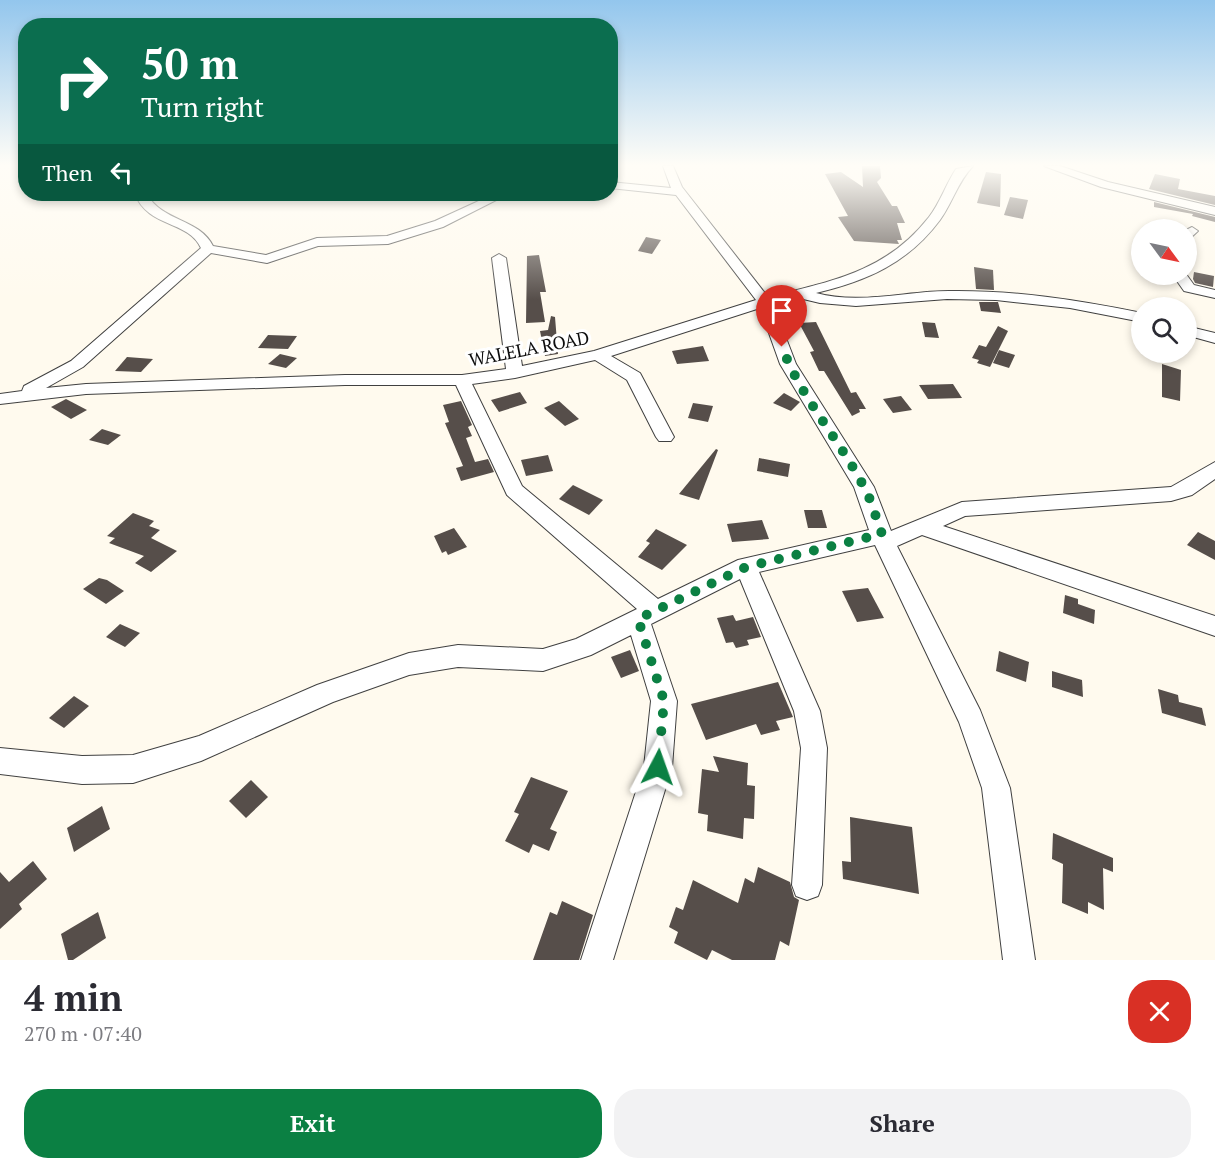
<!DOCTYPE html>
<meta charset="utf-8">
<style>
body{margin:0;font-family:"PT Serif",serif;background:#f2f2f3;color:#2b2b33;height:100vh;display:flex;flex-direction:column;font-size:22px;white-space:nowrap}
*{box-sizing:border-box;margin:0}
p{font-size:20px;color:#7c7c81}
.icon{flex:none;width:33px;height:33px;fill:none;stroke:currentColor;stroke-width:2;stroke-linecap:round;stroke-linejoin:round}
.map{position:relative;height:960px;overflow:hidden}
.side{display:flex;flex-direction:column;background:#fff;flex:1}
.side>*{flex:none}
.top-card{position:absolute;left:18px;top:18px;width:600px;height:183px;border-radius:24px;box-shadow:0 3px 9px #0003;background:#0b6e4f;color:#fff;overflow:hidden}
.needle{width:39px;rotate:123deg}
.tools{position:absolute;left:1131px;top:219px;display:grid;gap:12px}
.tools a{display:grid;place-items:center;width:66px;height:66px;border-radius:50%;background:#fff;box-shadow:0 3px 9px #0003;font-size:30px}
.pin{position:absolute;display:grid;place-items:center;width:51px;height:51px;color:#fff;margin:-62px -26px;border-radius:50% 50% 50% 0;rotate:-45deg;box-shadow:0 0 6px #0007}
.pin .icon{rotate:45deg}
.me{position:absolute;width:66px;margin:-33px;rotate:4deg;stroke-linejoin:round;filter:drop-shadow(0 0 4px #0008)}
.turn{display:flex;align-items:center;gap:21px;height:126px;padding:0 24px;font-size:27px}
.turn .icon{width:78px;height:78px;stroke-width:2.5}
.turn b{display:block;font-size:42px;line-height:51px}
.then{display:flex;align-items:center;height:57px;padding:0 24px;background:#0003;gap:12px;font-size:22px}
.round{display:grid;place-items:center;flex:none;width:63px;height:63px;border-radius:24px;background:#f2f2f3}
.summary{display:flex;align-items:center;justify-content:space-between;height:102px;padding:0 24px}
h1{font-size:36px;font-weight:800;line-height:45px}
.action{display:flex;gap:12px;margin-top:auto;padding:12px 24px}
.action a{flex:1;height:69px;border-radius:24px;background:#0b8043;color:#fff;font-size:24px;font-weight:800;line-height:69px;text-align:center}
.action a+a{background:#f2f2f3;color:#2b2b33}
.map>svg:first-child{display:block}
.building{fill:#564e4a}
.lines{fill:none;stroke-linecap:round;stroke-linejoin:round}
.street-casing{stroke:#404040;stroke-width:2}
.street{fill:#fff;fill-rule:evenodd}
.route{stroke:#0b8043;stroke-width:10;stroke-dasharray:0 18}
.labels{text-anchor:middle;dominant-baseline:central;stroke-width:6;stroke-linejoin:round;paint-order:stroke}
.street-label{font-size:18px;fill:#0d0d0d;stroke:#fff}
</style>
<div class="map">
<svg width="1215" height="960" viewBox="0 0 1215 960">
<rect width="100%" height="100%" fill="#fffaee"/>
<!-- building -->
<g class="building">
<path d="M862,166H880L881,178L877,182L892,206H897L905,223H897L902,240H897L899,244L854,241L838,217L848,216L825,174L841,172L863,187Z"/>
<path d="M986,172L1001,174L1000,207L977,203Z"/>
<path d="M1155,174L1180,179L1178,189L1215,196V205L1149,189Z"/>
<path d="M1010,197L1028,200L1023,219L1004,215Z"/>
<path d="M1154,202L1215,217V222L1192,216L1193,214L1154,207Z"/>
<path d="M646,237L661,240L652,254L638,251Z"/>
<path d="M539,255L546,292H540L545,322L526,323L527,256Z"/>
<path d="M974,267L993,270L994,290L976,289Z"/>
<path d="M1194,272L1214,276L1213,287L1195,283L1193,279Z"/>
<path d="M979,302H998L1001,313L981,311Z"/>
<path d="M551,316L555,317L558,354L545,356L540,331L548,330Z"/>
<path d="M816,322L851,393L856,392L866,409H859L860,412L852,416L824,371H819L810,352L814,351L799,323Z"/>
<path d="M922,322L935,323L939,338L925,337Z"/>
<path d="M998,326L1008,331L990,367L977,363L979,360L972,358L979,345L986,347Z"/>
<path d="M268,335L297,336L288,349L258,348Z"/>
<path d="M703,346L709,361L677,364L672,351Z"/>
<path d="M999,350L1015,355L1009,368L993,363Z"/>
<path d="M280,354L297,358L286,368L268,364Z"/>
<path d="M127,357L153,359L141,372L115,371Z"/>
<path d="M1162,364L1181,370L1180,401L1162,397Z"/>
<path d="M953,384L962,398L928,399L919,385Z"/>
<path d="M520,392L527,403L499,412L491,400Z"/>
<path d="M784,393L800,402L791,411L773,403Z"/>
<path d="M901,396L912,410L893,413L883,399Z"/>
<path d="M66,399L87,410L71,419L51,407Z"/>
<path d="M461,401L472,425L468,427L472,436L466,438L475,462L488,459L494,472L461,481L456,468L463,466L445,423L449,422L443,405Z"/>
<path d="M559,401L579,419L565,426L544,408Z"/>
<path d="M693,403L713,406L708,422L688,418Z"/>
<path d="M102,429L121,435L108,445L89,440Z"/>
<path d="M716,449L718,450L699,500L679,494Z"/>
<path d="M548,455L553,471L526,476L521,460Z"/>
<path d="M759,458L790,464L788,477L757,471Z"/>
<path d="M573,485L603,500L589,515L559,499Z"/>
<path d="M804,510H822L827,528H808Z"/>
<path d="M133,513L154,521L149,526L160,530L151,538L177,551L151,572L135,563L144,556L109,543L115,538L107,536Z"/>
<path d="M762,520L769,539L732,542L727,524Z"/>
<path d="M454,528L467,547L448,555L446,551L442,553L434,536Z"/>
<path d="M656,529L687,545L662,570L638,557L650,543L646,541Z"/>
<path d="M1198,532L1215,541V560L1187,545Z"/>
<path d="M99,578L107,580L124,591L106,604L83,589Z"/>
<path d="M868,588L884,618L857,622L842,591Z"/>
<path d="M1065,595L1078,599V604L1095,610L1094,624L1063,613Z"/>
<path d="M733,615L736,621L753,617L761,637L747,640L749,645L736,648L733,642L726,643L717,618Z"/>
<path d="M120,624L140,633L125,647L106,637Z"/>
<path d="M630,650L639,671L621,678L611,657Z"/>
<path d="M999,651L1029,662L1026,682L996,671Z"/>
<path d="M1052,671L1082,680L1083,697L1052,687Z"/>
<path d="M778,682L793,717L776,721L780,730L761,735L756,724L706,740L691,704Z"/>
<path d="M1158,689L1178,695L1179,702L1202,708L1206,726L1162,713Z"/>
<path d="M74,696L89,706L64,728L49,718Z"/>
<path d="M713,756L748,763L747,785L755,786L754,819L744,818L743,839L707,831L708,815L698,813L702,769L719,772Z"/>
<path d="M531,777L568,791L550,829L557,832L549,851L533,844L529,853L505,841L519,814L514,812Z"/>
<path d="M251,780L268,797L246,818L229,801Z"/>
<path d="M102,806L110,829L74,852L67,828Z"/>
<path d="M850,817L912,827L919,894L843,879L842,861L851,862Z"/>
<path d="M1053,833L1113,858V872L1103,868L1104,910L1088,902V914L1062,903L1063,864L1052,859Z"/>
<path d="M33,861L47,879L19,904L22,909L0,929V872L9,882Z"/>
<path d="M758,867L790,882L794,897L799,900L789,946L780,941L775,960H732L712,950L707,960L674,943L678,932L669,927L676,907L683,910L693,880L738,903L745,878L754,883Z"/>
<path d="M562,901L593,915L579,960H533L550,912L557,915Z"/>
<path d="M98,912L106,938L73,960H68L61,934Z"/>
</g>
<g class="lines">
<defs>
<g id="street">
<path d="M663,166H673L682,187L768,297C832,281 886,272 929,217C940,203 946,184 956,169L973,166C957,183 953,202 940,220C908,263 867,281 816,293C859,305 906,291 949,291C1014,290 1078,300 1142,313V322L1070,308L996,300L947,299L856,306L820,303L799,298L773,304L796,364L874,487L891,531L962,502L1171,487L1215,462V479L1192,495L1171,501L965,516L943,526L1215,616V636L922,535L897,546L980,710L1010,788L1035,960H1003L982,788L959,722L875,545L759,572L820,711L827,748L822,885L818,896L807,900L796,896L792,885L801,748L794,711L740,579L651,624L677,701L672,767L613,960H581L644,767L651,701L631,635L591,655L543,671L458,667L409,675L333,702L201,761L133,783L82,784L0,774V748L82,756L133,755L199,736L317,685L409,653L458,645L543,649L576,639L637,609L507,495L456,385H345L86,394L0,404V394L22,391L24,386L71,361L201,248C188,220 148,228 135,194H147C162,222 199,218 213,246L266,255L317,238L387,236L435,221L494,194H508L443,227L388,244L318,246L267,263L211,253L83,367L46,388L86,384L345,375H462L506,369L492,258L499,254L506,258L522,366L594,351L756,300L676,195L610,188V182L671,188ZM760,308L780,364L854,487L869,530L738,560L658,599L522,486L472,384L515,378L595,360L627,380L656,437L659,441H671L674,437L640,373L611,356Z"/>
<path d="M1044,166H1060L1108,182L1215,207V215L1101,187Z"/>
<path d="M1192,227L1198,231L1186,242V230Z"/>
<path d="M1172,274H1186L1194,285L1215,290V298L1184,291Z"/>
<path d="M1186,326L1215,333V343L1186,335Z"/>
</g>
</defs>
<!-- street casing -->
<use href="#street" class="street-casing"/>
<!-- street -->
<use href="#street" class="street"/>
</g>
<!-- sky -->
<linearGradient id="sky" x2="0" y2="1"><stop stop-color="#93c6ed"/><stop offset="0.55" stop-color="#fffdf7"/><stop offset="1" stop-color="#fffdf7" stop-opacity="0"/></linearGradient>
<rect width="1215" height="300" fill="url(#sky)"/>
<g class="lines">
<!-- route -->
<path class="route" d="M658,767L664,701L638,619L746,567L882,534C876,519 872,501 864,487C839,439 801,398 782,347"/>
</g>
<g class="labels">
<!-- street labels -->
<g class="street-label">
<text transform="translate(529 348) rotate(-11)">WALELA ROAD</text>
</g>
</g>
</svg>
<div class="tools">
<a><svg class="needle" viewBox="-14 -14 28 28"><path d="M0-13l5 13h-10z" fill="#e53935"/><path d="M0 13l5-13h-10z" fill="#7c7c81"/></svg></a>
<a><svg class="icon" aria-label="search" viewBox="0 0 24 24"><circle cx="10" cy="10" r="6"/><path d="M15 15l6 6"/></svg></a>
</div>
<div class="pin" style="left:782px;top:347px;background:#d93025"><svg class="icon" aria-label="arrive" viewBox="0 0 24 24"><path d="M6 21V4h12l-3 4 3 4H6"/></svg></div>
<svg class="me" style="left:658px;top:767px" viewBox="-20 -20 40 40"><path d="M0-17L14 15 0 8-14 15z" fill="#0b8043" stroke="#fff" stroke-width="4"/></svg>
<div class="top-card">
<div class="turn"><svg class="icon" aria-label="right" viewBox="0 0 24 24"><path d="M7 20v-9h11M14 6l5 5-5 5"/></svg><div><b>50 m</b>Turn right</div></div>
<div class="then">Then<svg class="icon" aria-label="left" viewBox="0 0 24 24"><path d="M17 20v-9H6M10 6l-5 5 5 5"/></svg></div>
</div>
</div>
<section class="side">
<div class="summary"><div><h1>4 min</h1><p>270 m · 07:40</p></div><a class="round" style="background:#d93025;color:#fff"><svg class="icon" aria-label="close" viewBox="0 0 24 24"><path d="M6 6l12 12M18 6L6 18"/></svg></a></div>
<div class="action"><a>Exit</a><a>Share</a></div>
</section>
